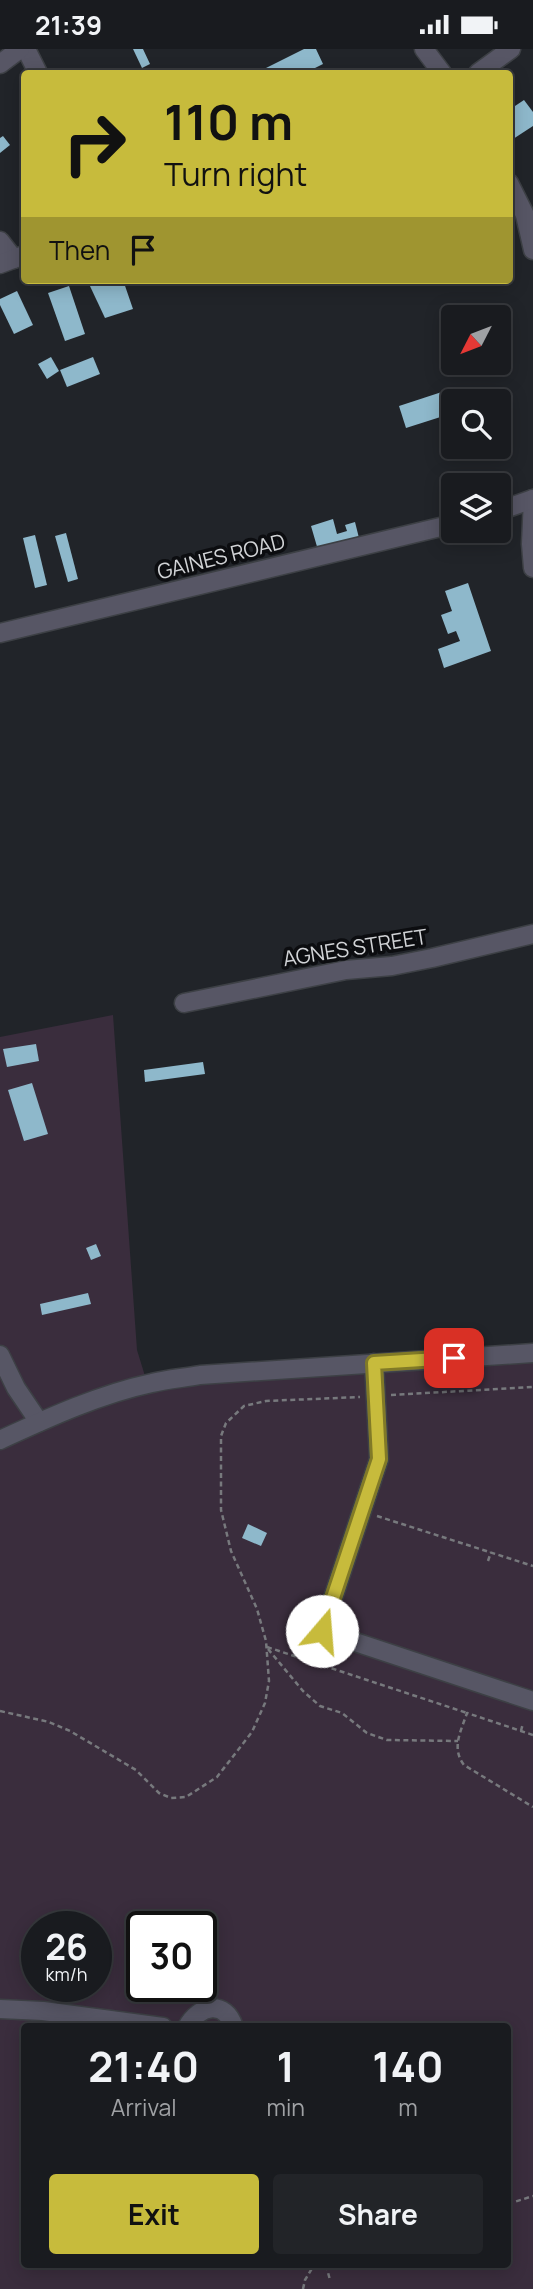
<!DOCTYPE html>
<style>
body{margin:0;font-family:Manrope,sans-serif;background:#222428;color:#f1f3f6;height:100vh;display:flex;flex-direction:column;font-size:26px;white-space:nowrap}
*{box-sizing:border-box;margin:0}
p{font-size:23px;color:#9fa1a4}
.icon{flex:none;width:38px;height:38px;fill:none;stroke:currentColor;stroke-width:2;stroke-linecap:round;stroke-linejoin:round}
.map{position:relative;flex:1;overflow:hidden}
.side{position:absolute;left:21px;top:1974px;width:490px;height:245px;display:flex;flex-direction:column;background:#191b1f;border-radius:7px;box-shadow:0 4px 18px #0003,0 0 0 2px #37393d}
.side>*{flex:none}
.top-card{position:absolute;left:21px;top:21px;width:492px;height:214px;border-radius:7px;box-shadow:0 4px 18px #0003,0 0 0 2px #37393d;background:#c7bb3c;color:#111;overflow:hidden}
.needle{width:46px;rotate:228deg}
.tools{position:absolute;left:441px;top:256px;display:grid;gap:14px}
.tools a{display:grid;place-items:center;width:70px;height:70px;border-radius:7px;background:#191b1f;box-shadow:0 4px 18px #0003,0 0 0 2px #37393d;font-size:35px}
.speed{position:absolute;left:21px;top:1862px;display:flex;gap:14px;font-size:35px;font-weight:700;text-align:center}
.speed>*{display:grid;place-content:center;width:91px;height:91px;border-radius:50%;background:#191b1f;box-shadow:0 4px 18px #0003,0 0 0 2px #37393d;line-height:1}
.speed small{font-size:18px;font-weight:400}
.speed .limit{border:4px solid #111;border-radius:10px;background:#fff;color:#111}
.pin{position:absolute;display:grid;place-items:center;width:60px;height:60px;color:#fff;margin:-30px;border-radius:14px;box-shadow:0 4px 10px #0006}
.me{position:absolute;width:77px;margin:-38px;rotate:18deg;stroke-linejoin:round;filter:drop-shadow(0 0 5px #0008)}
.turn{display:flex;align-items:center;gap:24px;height:147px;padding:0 28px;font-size:32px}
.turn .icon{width:91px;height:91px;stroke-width:2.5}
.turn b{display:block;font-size:49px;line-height:60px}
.then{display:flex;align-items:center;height:66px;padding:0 28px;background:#0003;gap:14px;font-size:26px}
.eta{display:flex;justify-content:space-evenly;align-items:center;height:119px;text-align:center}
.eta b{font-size:42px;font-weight:700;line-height:49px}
.cta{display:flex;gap:14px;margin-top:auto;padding:14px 28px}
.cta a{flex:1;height:80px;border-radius:7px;background:#c7bb3c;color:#111;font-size:28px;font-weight:700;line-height:80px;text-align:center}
.cta a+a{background:#222428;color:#f1f3f6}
.status{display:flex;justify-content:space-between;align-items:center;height:49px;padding:0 35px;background:#191b1f;direction:ltr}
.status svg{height:19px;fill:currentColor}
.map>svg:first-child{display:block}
.green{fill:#3a2d3d;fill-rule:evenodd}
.building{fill:#8eb8cb}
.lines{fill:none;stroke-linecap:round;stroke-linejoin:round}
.minor-casing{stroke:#3d4045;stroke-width:21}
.path{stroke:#77797d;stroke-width:2.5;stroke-dasharray:5 3.5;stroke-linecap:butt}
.minor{stroke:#575665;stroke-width:18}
.route-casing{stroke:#817a27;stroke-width:18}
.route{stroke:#c7bb3c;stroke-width:12}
.labels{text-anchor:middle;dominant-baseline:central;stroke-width:7;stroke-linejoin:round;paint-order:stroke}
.street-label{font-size:21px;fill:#d1d3d6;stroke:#0c0d10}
</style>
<div class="status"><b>21:39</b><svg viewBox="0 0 49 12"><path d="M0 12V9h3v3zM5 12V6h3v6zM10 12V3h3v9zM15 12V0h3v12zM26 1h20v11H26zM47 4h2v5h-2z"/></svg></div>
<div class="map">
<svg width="533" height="2240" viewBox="0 0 533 2240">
<rect width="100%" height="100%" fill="#212429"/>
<!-- green -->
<path class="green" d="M113,966L137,1301L149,1340L207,1331L533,1312V2240H0V988ZM37,1878H96V1937H37ZM142,1878H201V1937H142ZM24,1978H508V2216H24Z"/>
<!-- building -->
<g class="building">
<path d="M133,0H143L150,15L142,19Z"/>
<path d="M304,0H316L323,15L305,24H268L266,19Z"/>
<path d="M524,51L533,63V77L510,92L509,61Z"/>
<path d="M3,87L10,96L0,104V89Z"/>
<path d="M100,231H123L133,260L105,269L89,235Z"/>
<path d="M69,237L85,285L65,292L48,244Z"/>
<path d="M17,242L33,276L14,285L0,256V250Z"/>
<path d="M51,308L59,322L47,330L38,315Z"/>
<path d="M93,308L100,325L67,338L60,321Z"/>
<path d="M451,340L455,352L453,364L406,379L399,357Z"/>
<path d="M333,470L337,485L347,482L345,476L355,473L359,489L318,501L311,477Z"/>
<path d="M66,484L78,530L68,533L55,487Z"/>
<path d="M35,486L47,536L35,539L23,489Z"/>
<path d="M468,534L491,602L444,619L438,600L460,592L456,582L448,585L441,566L452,562L445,542Z"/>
<path d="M36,995L39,1012L7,1018L3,1000Z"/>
<path d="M203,1013L205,1025L145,1033L144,1021Z"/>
<path d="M32,1034L48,1085L24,1092L8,1041Z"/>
<path d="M96,1195L101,1207L91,1211L86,1199Z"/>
<path d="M88,1244L91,1255L42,1266L40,1255Z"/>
<path d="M248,1475L267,1484L261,1497L242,1489Z"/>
</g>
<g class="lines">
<defs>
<g id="minor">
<path d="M26,0L38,24"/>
<path d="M424,0L442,24"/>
<path d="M0,15L20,0"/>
<path d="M478,24L511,0"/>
<path d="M509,134L525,166L533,201"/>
<path d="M0,192L14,210"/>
<path d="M0,215L24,206"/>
<path d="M533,450L531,495L533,519"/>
<path d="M499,462L533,450"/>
<path d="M0,584L453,475"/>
<path d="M184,954L346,921L392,917L432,909L533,885"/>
<path d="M0,1306L16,1339L39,1373"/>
<path d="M374,1314L379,1410L322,1582L533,1652"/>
<path d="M0,1391C48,1369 100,1345 152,1334C168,1330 184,1329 200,1326L533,1304"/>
<path d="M0,1960L43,1962L163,1978"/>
<path d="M187,1978C199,1956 225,1950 234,1978"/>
</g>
</defs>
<!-- minor casing -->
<use href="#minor" class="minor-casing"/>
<!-- path -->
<g class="path">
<path d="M391,1346L533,1338"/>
<path d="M377,1467L533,1517"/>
<path d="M488,1512L491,1503"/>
<path d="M267,1598L467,1664"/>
<path d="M268,1600L303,1642L320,1657L342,1664L367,1684L387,1691L458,1692"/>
<path d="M0,1662L49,1673L70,1682L136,1721L159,1744L171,1749L186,1748L217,1728L252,1683L265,1654L269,1632L266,1592L257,1560L231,1502L221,1461V1387L226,1374L244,1357L266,1352L360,1348"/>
<path d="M521,1682L523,1674"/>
<path d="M533,1686L467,1664C461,1682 451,1699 464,1716L533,1758"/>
<path d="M508,2155L533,2147"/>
<path d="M326,2216L330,2231"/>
<path d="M303,2240L305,2231L314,2216"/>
</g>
<!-- minor -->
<use href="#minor" class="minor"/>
</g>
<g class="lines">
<defs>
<path id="route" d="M322,1582L379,1410L374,1314L454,1309"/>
</defs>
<!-- route casing -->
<use href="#route" class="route-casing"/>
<!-- route -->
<use href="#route" class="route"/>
</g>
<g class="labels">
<!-- street labels -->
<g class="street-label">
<text transform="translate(221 507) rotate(-14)">GAINES ROAD</text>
<text transform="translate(355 898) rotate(-9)">AGNES STREET</text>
</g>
</g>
</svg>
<div class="tools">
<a><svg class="needle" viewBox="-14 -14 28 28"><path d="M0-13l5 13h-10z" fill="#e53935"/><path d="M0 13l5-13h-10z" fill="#9fa1a4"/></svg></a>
<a><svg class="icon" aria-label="search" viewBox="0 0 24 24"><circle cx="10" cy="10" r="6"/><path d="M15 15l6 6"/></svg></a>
<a><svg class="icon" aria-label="layers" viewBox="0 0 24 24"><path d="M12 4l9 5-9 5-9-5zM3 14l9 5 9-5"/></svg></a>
</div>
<div class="speed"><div>26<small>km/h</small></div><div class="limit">30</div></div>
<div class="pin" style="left:454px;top:1309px;background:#d93025"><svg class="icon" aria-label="arrive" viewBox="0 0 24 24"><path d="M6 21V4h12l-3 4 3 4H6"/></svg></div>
<svg class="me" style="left:322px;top:1582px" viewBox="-20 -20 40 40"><circle r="19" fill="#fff"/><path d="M0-13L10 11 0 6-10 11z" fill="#c7bb3c"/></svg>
<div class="top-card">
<div class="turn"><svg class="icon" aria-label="right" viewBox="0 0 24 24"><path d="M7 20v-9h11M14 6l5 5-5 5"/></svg><div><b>110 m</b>Turn right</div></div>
<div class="then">Then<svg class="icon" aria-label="arrive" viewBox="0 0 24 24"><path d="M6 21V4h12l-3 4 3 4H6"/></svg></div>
</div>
<section class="side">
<div class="eta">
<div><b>21:40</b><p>Arrival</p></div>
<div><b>1</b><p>min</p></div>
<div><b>140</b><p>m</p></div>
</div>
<div class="cta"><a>Exit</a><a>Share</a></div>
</section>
</div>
